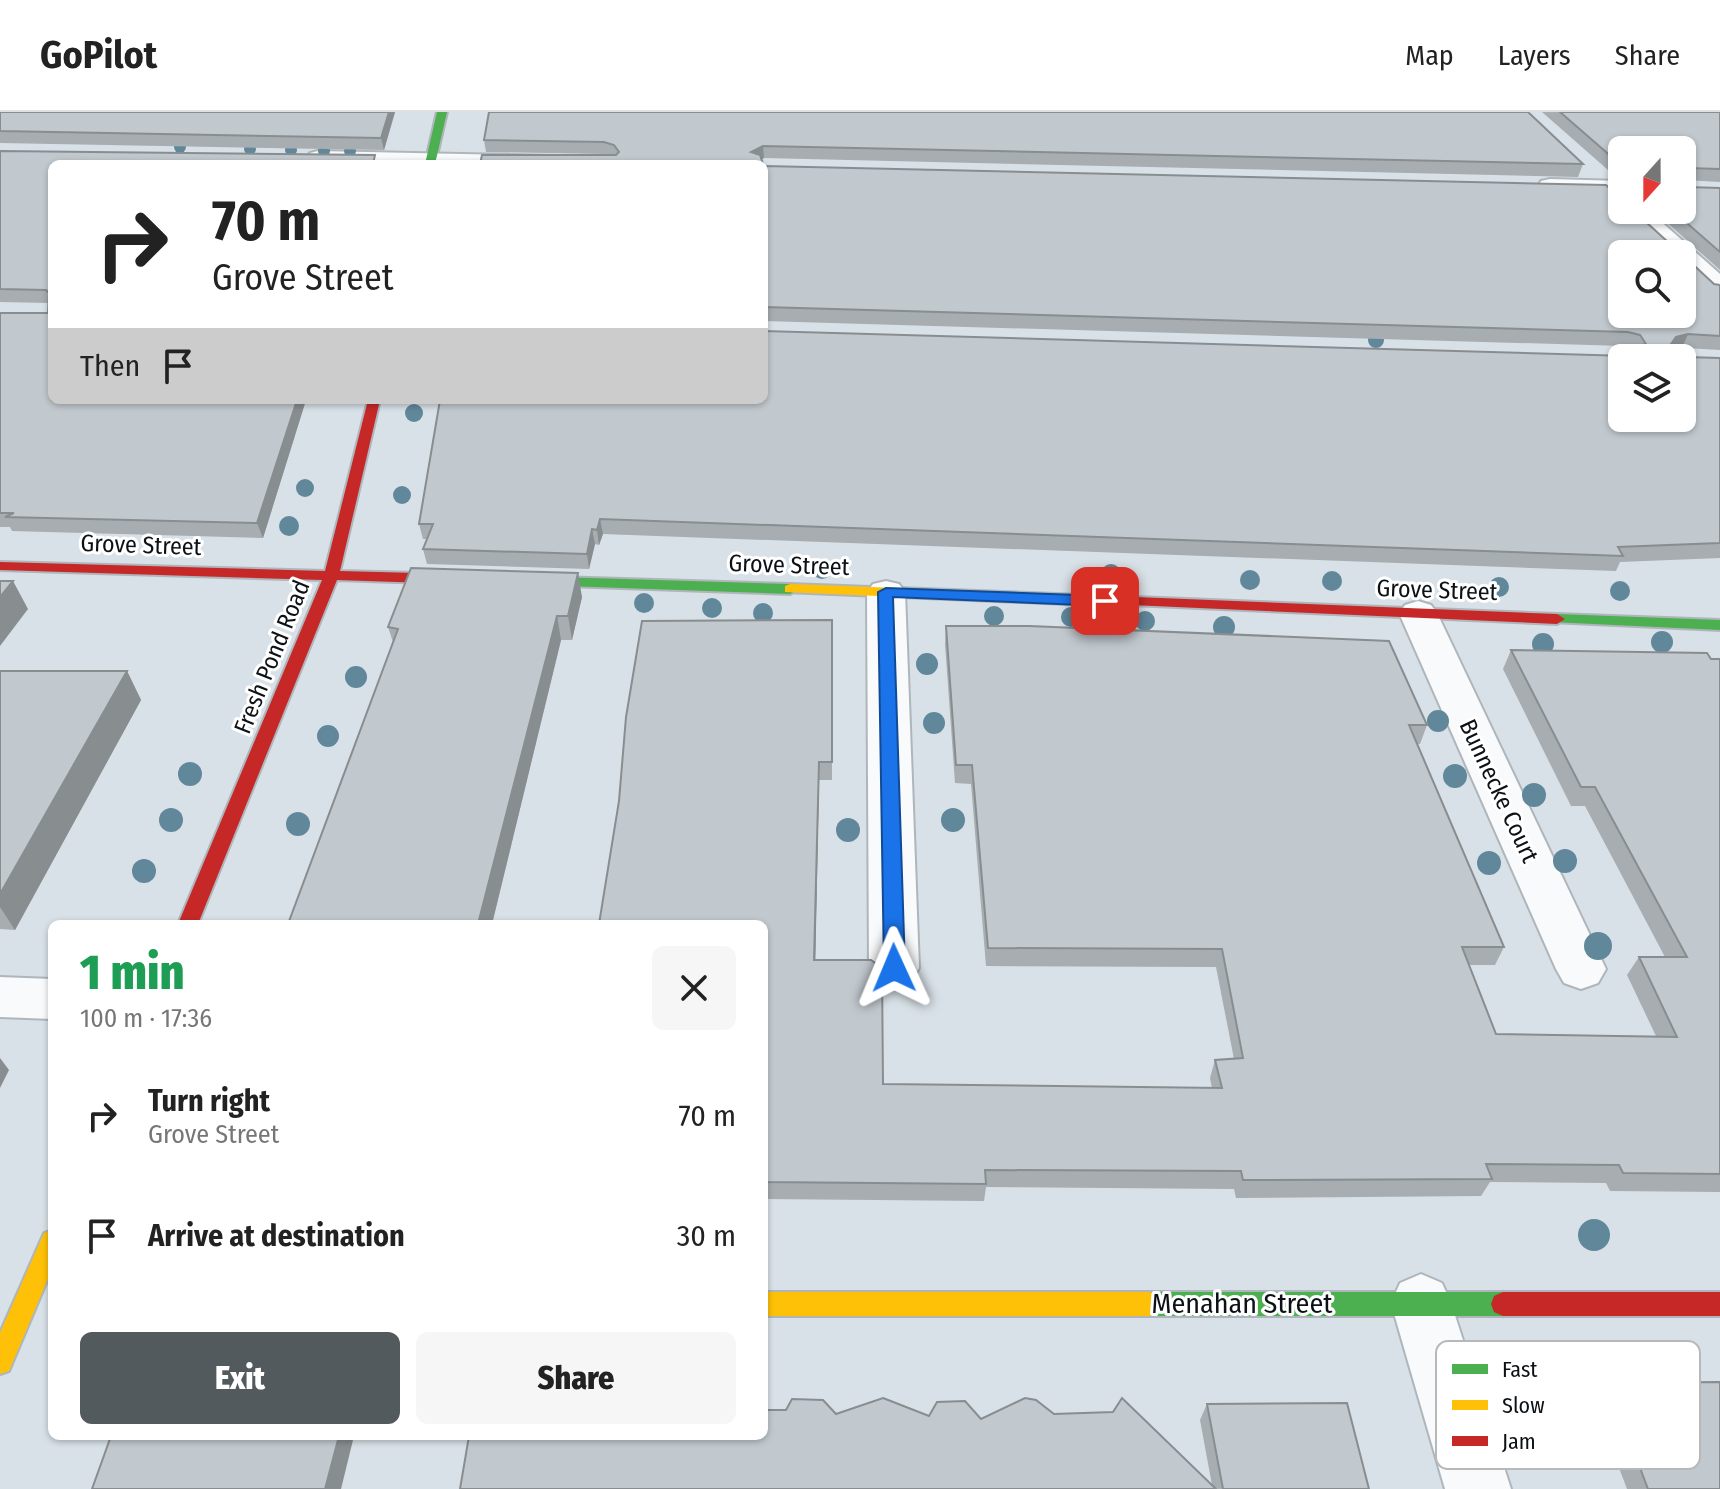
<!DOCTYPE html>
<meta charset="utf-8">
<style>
body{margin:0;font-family:"Fira Sans Condensed",sans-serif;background:#f6f6f6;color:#222;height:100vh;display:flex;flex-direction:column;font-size:30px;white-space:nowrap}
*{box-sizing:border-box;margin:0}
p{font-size:26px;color:#767676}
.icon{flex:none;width:44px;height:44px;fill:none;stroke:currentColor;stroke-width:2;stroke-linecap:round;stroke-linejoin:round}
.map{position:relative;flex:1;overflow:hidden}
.panel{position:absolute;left:48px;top:808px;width:720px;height:520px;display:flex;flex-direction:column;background:#fff;border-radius:12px;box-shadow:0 2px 6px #0004}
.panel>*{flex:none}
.banner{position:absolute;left:48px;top:48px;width:720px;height:244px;border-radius:12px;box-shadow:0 2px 6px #0004;background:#fff;color:#222;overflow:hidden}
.needle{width:52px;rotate:201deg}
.fabs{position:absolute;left:1608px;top:24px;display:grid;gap:16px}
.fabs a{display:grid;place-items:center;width:88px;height:88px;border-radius:12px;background:#fff;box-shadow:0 2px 6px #0004;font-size:40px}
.pin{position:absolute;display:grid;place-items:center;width:68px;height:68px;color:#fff;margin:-34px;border-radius:16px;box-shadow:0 4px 12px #0006}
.me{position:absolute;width:88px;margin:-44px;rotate:359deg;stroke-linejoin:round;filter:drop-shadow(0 0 6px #0008)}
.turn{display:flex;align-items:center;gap:28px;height:168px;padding:0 32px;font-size:36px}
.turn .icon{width:104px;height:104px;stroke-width:2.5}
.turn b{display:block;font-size:56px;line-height:68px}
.then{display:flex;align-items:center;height:76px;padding:0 32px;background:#0003;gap:16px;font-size:30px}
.round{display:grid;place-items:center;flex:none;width:84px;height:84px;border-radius:12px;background:#f6f6f6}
.headline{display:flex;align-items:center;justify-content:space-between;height:136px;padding:0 32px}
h1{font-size:48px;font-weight:800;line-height:60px;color:#1e9e55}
.button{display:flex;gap:16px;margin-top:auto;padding:16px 32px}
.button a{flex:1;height:92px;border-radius:12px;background:#535a5e;color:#fff;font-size:32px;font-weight:800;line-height:92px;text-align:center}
.button a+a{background:#f6f6f6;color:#222}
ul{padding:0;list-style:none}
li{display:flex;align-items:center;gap:24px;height:120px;padding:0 32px}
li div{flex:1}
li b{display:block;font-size:30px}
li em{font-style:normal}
header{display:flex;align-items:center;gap:48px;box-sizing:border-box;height:112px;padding:0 40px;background:#fff;border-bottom:2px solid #e0e0e0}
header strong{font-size:38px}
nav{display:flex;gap:44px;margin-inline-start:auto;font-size:28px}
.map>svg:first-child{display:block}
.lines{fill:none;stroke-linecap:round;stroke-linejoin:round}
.street-casing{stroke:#afb6bb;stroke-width:4}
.fast-casing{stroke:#afb6bb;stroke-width:4}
.slow-casing{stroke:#afb6bb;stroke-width:4}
.jam-casing{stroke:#afb6bb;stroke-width:4}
.street{fill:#f9fafb;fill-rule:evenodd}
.fast{fill:#4caf50;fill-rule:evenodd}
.slow{fill:#ffc107;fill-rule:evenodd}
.jam{fill:#c62828;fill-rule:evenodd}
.tree{fill:#61879b}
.wall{fill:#a7adb1}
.shaded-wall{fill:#888d90}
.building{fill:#c2c9ce;stroke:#888d90;stroke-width:2;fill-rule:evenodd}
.route{fill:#1a73e8;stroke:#114b97;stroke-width:2}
.labels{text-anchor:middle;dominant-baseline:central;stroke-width:6;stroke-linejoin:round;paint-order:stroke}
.street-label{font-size:24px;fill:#0c1115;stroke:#fff}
.near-street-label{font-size:28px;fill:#0c1115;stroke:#fff}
.key{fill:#fff;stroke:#b6b8b9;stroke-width:2}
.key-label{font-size:22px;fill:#0c1115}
</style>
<header>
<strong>GoPilot</strong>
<nav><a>Map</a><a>Layers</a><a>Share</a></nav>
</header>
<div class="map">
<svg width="1720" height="1377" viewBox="0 0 1720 1377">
<rect width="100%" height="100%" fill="#d8e1e7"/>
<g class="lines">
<defs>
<g id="street">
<path d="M318,39L605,45L613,47L617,52L310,51L306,46L310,41Z"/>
<path d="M1550,67L1622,69V83L1541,79L1538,74L1541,69Z"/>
<path d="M1622,96V98H1648L1720,162V185L1710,183L1682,157V142H1666L1624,103L1620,98Z"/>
<path d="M886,469L899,472L905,480L919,856L911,870L894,876L877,870L869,856L867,480L873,472Z"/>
<path d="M1418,489L1431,493L1437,501L1606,857L1598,871L1581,877L1564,871L1556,857L1399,501L1405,493Z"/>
<path d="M0,865L52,867V907L0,905Z"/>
<path d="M1421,1162L1442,1171L1451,1191L1511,1377H1445L1391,1191L1400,1171Z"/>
</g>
<g id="fast">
<path d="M437,0H447L435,52H425Z"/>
<path d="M456,462L790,472L798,477L790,482L451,470L448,467Z"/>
<path d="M1557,502L1720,508V518L1551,510L1549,507Z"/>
<path d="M1150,1180H1503L1512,1184L1515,1192L1512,1200L1503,1204H1150L1141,1200L1138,1192L1141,1184Z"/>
</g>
<g id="slow">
<path d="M790,472L1136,485L1144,490L1136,495L785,480V474Z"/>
<path d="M52,1118V1157L9,1259L0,1262V1221L44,1121Z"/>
<path d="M764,1180H1150L1159,1184L1162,1192L1159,1200L1150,1204H764Z"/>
</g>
<g id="jam">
<path d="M368,288H380L340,459L456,462L464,467L456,472L337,468L198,812H178L322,468L0,458V450L325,459Z"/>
<path d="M1136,485L1557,502L1565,507L1557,512L1131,493L1128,490Z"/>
<path d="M1503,1180H1720V1204H1503L1494,1200L1491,1192L1494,1184Z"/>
</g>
</defs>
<!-- street casing -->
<use href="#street" class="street-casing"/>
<!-- fast casing -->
<use href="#fast" class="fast-casing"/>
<!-- slow casing -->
<use href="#slow" class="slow-casing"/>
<!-- jam casing -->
<use href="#jam" class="jam-casing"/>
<!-- street -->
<use href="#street" class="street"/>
<!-- fast -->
<use href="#fast" class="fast"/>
<!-- slow -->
<use href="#slow" class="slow"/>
<!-- jam -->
<use href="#jam" class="jam"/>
</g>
<!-- trees -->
<g class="tree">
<circle cx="180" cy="35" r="6"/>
<circle cx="250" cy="37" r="6"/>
<circle cx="291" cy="38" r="6"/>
<circle cx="324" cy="39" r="6"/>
<circle cx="350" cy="39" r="6"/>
<circle cx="1376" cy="228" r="8"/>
<circle cx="414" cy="301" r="9"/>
<circle cx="305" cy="376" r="9"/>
<circle cx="402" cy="383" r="9"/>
<circle cx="289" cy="414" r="10"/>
<circle cx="822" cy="457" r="10"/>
<circle cx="1111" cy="462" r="10"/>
<circle cx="1250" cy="468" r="10"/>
<circle cx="1332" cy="469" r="10"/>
<circle cx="1499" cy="475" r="10"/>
<circle cx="1620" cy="479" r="10"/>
<circle cx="644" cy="491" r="10"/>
<circle cx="712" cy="496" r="10"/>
<circle cx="763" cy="501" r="10"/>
<circle cx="994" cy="504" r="10"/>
<circle cx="1071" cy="505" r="10"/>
<circle cx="1145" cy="509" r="10"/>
<circle cx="1224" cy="515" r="11"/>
<circle cx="1662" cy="530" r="11"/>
<circle cx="1543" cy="532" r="11"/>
<circle cx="927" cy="552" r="11"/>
<circle cx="356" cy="565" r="11"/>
<circle cx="1438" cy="609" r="11"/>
<circle cx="934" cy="611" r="11"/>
<circle cx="328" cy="624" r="11"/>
<circle cx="190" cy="662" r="12"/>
<circle cx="1455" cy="664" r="12"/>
<circle cx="1534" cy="683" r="12"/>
<circle cx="171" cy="708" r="12"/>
<circle cx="953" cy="708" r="12"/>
<circle cx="298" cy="712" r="12"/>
<circle cx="848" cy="718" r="12"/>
<circle cx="1565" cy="749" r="12"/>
<circle cx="1489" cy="751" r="12"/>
<circle cx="144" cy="759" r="12"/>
<circle cx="1598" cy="834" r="14"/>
<circle cx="1594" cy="1123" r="16"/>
</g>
<!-- wall -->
<g class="wall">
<path d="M0,0H395L384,38L0,31Z"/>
<path d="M1542,0H1720V70L1684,68V72L1687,75L1720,76V158L1653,98H1682L1622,38V66L1616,65Z"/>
<path d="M484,28L1583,52L1578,65L764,46L762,47L605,42L486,40Z"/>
<path d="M0,39L375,43L52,288H306L263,426L12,419L10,415H0V201H48L49,191L0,190Z"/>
<path d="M764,54L1622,98L1686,146L1714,172L1720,173V238L1685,236L1686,245L1720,246V446L1620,450L1616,459L603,422L599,433L595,432L589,457L427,452L423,437L427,427H423L419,412L1627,244L1630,236L1623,234L764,209Z"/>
<path d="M582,485L572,528H561L492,812H288L393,530L388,515Z"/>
<path d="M832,508V668H819L815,848L883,972L1212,976L1210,966L1215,948L1234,947L1216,855L986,854L971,672L955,671L945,532L946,514L1427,613L1420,632H1417L1504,835L1495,853H1469L1496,922L1656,924L1627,863L1639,845H1665L1585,694H1571L1503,557L1511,538L1720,547V1080L1610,1079L1606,1071L1490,1070L1481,1084L1236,1086L1234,1077L986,1075L984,1089L764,1087V812Z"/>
<path d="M0,559H127L141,588L15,818L0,817Z"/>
<path d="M1608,1271L1720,1377H1627L1593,1287Z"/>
<path d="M1207,1292L1369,1377H460L836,1302L929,1304L981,1307L1054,1302L1212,1373L1200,1308Z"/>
</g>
<!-- shaded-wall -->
<g class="shaded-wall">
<path d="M389,0H395L384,38L381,26Z"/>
<path d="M763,34L764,46L753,52L751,40Z"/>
<path d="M1688,222L1682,236L1671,232L1676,225Z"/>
<path d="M297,288H306L263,426L257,411Z"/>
<path d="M600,407L603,422L599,433L597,418Z"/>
<path d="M592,417L595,432L589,457L587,442Z"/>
<path d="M578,461L582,485L572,528L568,504Z"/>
<path d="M13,469L28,497L0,534V485Z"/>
<path d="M557,504L561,528L492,812H478Z"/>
<path d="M127,559L141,588L15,818L0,795V782Z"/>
<path d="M819,650V668L815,866L814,848Z"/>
<path d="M0,946L9,958L0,976Z"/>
<path d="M339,1324H354L341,1377H325Z"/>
</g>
<!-- building -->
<g class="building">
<path d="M0,0H389L381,26L0,19Z"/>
<path d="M489,0H1528L1583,52L763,34L751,40L760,43L763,52H480L482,43H616L619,40L614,33L604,30L484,28Z"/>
<path d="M1560,0H1720V57L1687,56L1684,58V72L1687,75L1720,76V140L1672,98H1682V38H1622V53H1621Z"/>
<path d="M0,39L375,43L373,52H52V288H297L257,411L5,405L14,401H0V201H48L49,181L46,178L0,177Z"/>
<path d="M764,54L1606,73L1614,80L1622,82V98H1633L1669,131L1685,132L1686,146L1714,172L1720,173V224L1688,222L1676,225L1671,232L1685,235L1686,245L1720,246V431L1618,435L1623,444L600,407L597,418L592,417L587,442L423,437L433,412H419L440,288H764V219L1628,244L1631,235L1646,232L1640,223L1628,220L764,195ZM1622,142H1682V202H1622ZM1622,246H1682V306H1622Z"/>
<path d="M411,456L578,461L568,504H557L478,812H288L398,517L388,515Z"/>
<path d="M0,469H13L0,485Z"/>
<path d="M832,508V650H819L814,848H871L882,856L883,972L1222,976L1215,948L1243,946L1222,837L988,836L972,653H956L946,514H1029L1389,529L1427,613H1409L1504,835H1462L1496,922L1677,925L1639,845H1687L1595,675H1581L1511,538L1707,541L1711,547H1720V1062L1623,1061L1619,1053L1486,1052L1492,1067L1243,1068L1241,1059L985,1058L986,1072L764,1070V812H599L619,689L626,605L642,509Z"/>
<path d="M0,559H127L0,782Z"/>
<path d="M1720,1270V1377H1648L1608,1271Z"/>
<path d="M883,1286L929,1304L937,1290L965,1289L981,1307L1025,1286L1036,1288L1054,1302L1113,1300L1122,1286L1216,1377H460L469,1324H764V1298H786L792,1287L823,1288L836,1302Z"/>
<path d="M1347,1291L1369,1377H1223L1207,1292Z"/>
<path d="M111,1324H339L325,1377H92Z"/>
</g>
<!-- route -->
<path class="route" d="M886,476L1105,484L1113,489L1105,494L893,485L905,856L902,862H887L884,856L878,480Z"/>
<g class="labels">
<!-- street labels -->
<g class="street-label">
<text transform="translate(141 433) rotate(2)">Grove Street</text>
<text transform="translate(789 453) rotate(2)">Grove Street</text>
<text transform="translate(1437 478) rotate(2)">Grove Street</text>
<text transform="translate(272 545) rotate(-68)">Fresh Pond Road</text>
<text transform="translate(1499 679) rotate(65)">Bunnecke Court</text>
</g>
<!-- near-street labels -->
<g class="near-street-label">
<text x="1242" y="1191">Menahan Street</text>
</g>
</g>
<!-- legend -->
<rect x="1436" y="1229" width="264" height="128" rx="12" class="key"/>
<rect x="1452" y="1252" width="36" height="10" fill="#4caf50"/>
<rect x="1452" y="1288" width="36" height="10" fill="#ffc107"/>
<rect x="1452" y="1324" width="36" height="10" fill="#c62828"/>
<g class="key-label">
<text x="1502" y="1265">Fast</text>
<text x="1502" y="1301">Slow</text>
<text x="1502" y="1337">Jam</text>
</g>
</svg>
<div class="fabs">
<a><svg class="needle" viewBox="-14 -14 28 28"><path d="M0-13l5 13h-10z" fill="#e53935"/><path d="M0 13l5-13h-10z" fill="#767676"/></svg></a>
<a><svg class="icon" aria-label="search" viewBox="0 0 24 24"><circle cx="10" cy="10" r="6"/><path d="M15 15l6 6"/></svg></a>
<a><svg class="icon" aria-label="layers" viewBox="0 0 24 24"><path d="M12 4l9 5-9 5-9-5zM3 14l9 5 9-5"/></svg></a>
</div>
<div class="pin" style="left:1105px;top:489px;background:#d93025"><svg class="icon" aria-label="arrive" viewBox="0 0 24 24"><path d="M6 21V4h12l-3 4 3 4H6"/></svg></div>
<svg class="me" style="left:894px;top:856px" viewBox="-20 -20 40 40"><path d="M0-17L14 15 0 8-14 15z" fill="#1a73e8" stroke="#fff" stroke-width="4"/></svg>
<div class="banner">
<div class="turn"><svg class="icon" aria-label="right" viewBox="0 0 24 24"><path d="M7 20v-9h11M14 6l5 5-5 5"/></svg><div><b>70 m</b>Grove Street</div></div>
<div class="then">Then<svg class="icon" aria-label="arrive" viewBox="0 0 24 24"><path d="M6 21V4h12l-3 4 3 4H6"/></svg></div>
</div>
<section class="panel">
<div class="headline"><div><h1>1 min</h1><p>100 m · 17:36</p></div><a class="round"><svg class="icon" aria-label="close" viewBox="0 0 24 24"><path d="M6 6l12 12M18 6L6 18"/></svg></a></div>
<ul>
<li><svg class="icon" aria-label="right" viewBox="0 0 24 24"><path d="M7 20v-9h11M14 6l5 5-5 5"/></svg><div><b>Turn right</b><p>Grove Street</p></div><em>70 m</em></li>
<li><svg class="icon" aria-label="arrive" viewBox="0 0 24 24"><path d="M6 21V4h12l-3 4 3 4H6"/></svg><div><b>Arrive at destination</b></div><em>30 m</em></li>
</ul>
<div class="button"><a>Exit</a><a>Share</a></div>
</section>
</div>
